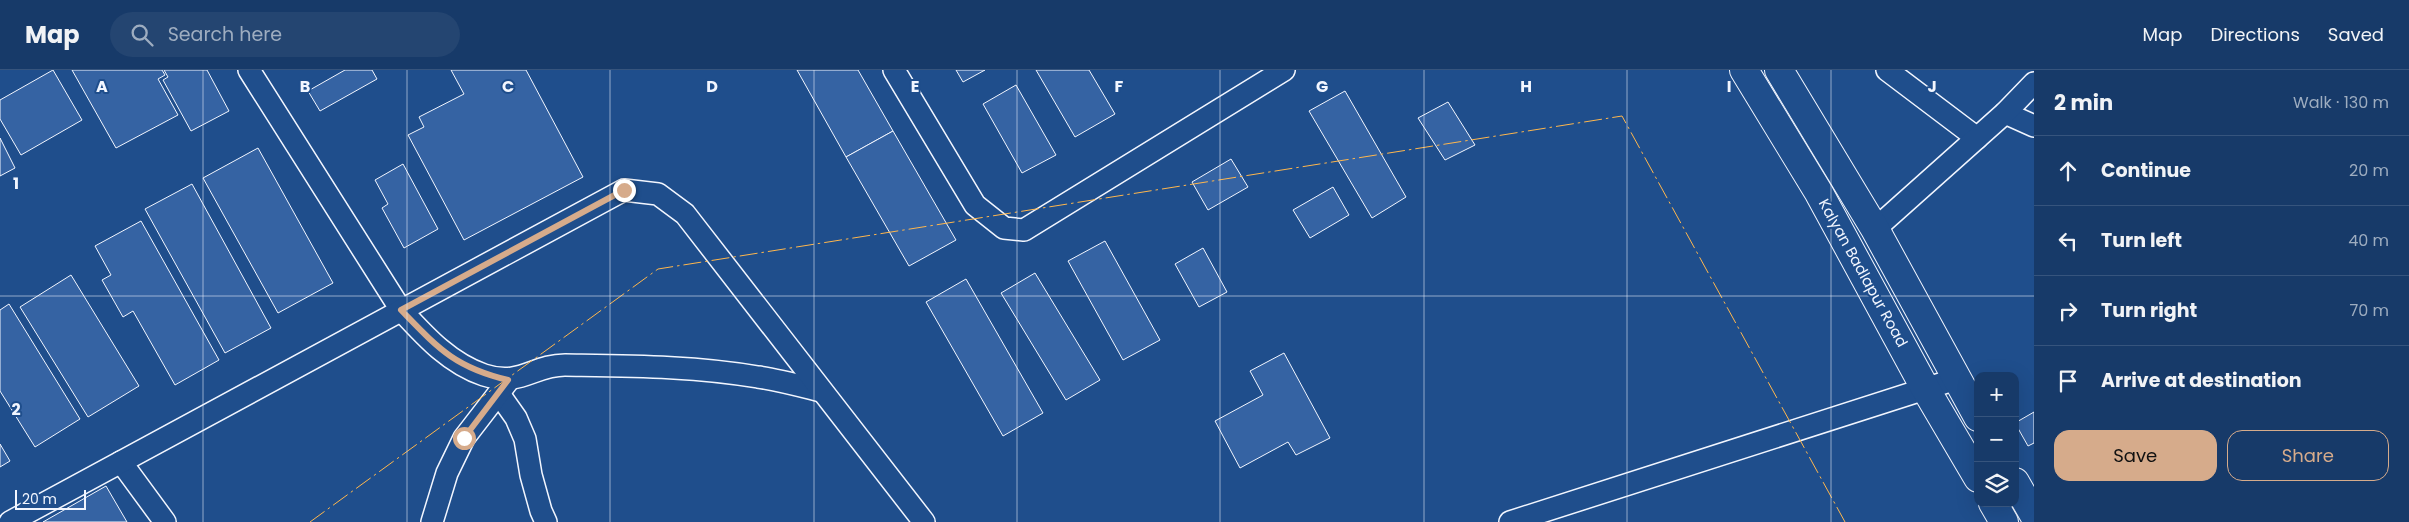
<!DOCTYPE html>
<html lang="en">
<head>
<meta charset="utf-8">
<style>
	:root { --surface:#173a69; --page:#244571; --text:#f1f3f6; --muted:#9eadc0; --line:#36547d; --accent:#d6ab8b }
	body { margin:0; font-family:Poppins,sans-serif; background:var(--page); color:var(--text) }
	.controls { position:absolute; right:15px; bottom:15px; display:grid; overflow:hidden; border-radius:10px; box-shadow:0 5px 20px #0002 }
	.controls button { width:45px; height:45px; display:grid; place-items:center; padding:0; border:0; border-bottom:1px solid var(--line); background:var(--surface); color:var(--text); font:25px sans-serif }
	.scale { position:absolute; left:15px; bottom:12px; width:71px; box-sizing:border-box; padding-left:5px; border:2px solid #f2f6ff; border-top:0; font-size:14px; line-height:18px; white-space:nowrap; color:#f2f6ff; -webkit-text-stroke:4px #1f4e8c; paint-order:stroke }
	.stop { position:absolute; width:15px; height:15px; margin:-11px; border:4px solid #d6ab8b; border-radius:50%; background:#fff }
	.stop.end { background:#d6ab8b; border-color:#fff; box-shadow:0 1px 5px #0008 }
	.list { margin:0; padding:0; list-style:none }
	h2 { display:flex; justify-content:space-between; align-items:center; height:65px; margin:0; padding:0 20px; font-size:21px }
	h2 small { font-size:16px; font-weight:400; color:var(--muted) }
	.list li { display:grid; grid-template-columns:32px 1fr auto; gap:15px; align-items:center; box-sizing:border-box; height:70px; padding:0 20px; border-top:1px solid var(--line) }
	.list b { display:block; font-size:19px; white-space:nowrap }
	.list em { font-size:16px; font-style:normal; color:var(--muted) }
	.actions { display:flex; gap:10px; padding:15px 20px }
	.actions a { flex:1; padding:11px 0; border:1px solid var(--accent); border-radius:15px; text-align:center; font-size:18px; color:var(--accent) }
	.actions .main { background:var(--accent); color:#111 }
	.icon { flex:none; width:28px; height:28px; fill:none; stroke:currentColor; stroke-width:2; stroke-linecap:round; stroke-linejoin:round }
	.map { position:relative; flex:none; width:2034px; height:452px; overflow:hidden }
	header { display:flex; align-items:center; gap:30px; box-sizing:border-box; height:70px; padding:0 25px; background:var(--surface); border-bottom:1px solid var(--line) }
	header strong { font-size:24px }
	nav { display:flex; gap:28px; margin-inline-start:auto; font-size:18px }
	.search { width:350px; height:45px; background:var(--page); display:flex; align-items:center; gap:12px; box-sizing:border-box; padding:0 18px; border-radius:28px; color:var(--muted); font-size:19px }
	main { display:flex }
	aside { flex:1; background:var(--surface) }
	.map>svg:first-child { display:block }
</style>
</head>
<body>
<header>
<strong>Map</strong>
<div class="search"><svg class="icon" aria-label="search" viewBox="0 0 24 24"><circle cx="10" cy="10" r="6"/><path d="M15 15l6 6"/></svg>Search here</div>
<nav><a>Map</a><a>Directions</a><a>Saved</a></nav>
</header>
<main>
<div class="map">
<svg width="2034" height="452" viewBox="0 0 2034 452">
	<rect width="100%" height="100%" fill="#1f4e8c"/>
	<g fill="#3563a3" stroke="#f2f6ff">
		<path d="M53,0L82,50L21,85L0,49V30Z"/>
		<path d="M72,0H162L165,5L158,9L178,45L116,78Z"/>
		<path d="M164,0H207L229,41L191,61L163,10L168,7Z"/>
		<path d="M345,0H372L377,9L320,41L308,21Z"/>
		<path d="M451,0H526L583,107L464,170L408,65L424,57L419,47L464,24Z"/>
		<path d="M797,0H858L893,61L846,87Z"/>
		<path d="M956,0H985L963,12Z"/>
		<path d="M1036,0H1089L1115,44L1075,67Z"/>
		<path d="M1016,15L1056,85L1022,103L983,34Z"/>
		<path d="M1345,21L1406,127L1372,148L1309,41Z"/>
		<path d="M1448,32L1475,75L1445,90L1418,48Z"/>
		<path d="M893,61L956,170L909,196L846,87Z"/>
		<path d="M0,68L15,98L0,106Z"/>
		<path d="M258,78L333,213L278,243L203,108Z"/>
		<path d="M1231,89L1248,117L1208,140L1192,112Z"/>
		<path d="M403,94L438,159L404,178L382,138L388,134L375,110Z"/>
		<path d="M192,114L271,258L225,283L145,139Z"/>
		<path d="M1333,117L1349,145L1310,168L1293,140Z"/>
		<path d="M141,151L219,290L175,315L133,241L123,247L102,210L111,205L95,176Z"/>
		<path d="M1105,171L1160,270L1123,290L1068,191Z"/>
		<path d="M1203,178L1227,222L1199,237L1175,194Z"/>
		<path d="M1035,203L1100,310L1066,330L1001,223Z"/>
		<path d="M71,205L139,316L88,347L20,237Z"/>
		<path d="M966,209L1043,343L1003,366L926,232Z"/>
		<path d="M9,234L80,349L35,377L0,321V240Z"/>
		<path d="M1284,283L1330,368L1296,385L1288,372L1240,398L1215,351L1263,325L1250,301Z"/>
		<path d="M2034,342V373L2028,376L2015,353Z"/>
		<path d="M0,374L10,391L0,397Z"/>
		<path d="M106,416L127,452H43Z"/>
	</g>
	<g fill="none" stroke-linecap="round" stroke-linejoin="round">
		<g stroke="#f2f6ff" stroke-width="24">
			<g id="street">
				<path d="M249,0L401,240C425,266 449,293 484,305C521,317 533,295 565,295C629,296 695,296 758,307C779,310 801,316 821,321"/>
				<path d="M894,0L975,135L1004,158L1024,160L1284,0"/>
				<path d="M1887,0L1977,68"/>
				<path d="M2005,43L2034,56"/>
				<path d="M1875,159L2005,43L2034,13"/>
				<path d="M499,324L516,348L525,369L531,405L541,441L546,452"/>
				<path d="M121,392L165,452"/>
				<path d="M10,452L624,120L658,124L685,144L924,452"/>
				<path d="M432,452L447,403L464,368L508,311"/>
				<path d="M1510,452L1956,309"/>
			</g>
		</g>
		<g stroke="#f2f6ff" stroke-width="30">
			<g id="primary">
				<path d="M1744,0L1819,123L1925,318L1978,408"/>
				<path d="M1779,0L1875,159L1978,347"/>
				<path d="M2015,412L2034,445"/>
				<path d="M1993,433L2004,452"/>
			</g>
		</g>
		<use href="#street" stroke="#1f4e8c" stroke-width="21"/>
		<use href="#primary" stroke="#1f4e8c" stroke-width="28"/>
		<path stroke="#ffb74d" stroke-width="1" stroke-dasharray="18 4 2.5 4" stroke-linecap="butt" d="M310,452L658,199L1622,46L1845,452"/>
	</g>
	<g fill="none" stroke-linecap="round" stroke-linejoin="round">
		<path stroke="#d6ab8b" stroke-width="6" d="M464,368L508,310C454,297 438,278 401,240L624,120"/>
	</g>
	<path fill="none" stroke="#f2f6ff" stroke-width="1" stroke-opacity="0.55" d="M203,0V452M407,0V452M610,0V452M814,0V452M1017,0V452M1220,0V452M1424,0V452M1627,0V452M1831,0V452M0,226H2034"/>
	<g text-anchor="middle" stroke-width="4" stroke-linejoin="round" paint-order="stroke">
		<g font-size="15" fill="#f2f6ff" stroke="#1f4e8c">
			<text transform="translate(1863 203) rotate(61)" y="5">Kalyan Badlapur Road</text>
		</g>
	</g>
	<g font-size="16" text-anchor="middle" font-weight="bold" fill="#f2f6ff" stroke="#1f4e8c" stroke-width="4" stroke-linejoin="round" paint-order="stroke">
		<text x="102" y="22">A</text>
		<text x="305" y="22">B</text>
		<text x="508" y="22">C</text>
		<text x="712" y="22">D</text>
		<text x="915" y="22">E</text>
		<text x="1119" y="22">F</text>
		<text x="1322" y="22">G</text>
		<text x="1526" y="22">H</text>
		<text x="1729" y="22">I</text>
		<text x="1932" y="22">J</text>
		<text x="16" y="119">1</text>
		<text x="16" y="345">2</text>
	</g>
</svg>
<div class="controls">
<button>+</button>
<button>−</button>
<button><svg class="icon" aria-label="layers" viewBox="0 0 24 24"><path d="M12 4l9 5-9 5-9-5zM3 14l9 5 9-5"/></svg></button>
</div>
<div class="scale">20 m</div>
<div class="stop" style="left:464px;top:368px"></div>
<div class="stop end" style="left:624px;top:120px"></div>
</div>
<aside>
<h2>2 min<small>Walk · 130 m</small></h2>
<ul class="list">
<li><svg class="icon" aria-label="ahead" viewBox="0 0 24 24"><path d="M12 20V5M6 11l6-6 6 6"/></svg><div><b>Continue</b></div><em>20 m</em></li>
<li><svg class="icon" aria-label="left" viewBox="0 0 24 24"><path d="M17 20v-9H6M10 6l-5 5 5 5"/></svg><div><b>Turn left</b></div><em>40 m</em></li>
<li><svg class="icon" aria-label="right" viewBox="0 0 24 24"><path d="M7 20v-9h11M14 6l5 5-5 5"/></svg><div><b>Turn right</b></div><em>70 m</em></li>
<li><svg class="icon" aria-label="arrive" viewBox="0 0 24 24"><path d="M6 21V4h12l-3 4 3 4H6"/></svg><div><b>Arrive at destination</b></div></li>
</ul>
<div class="actions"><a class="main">Save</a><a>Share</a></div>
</aside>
</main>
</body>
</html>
